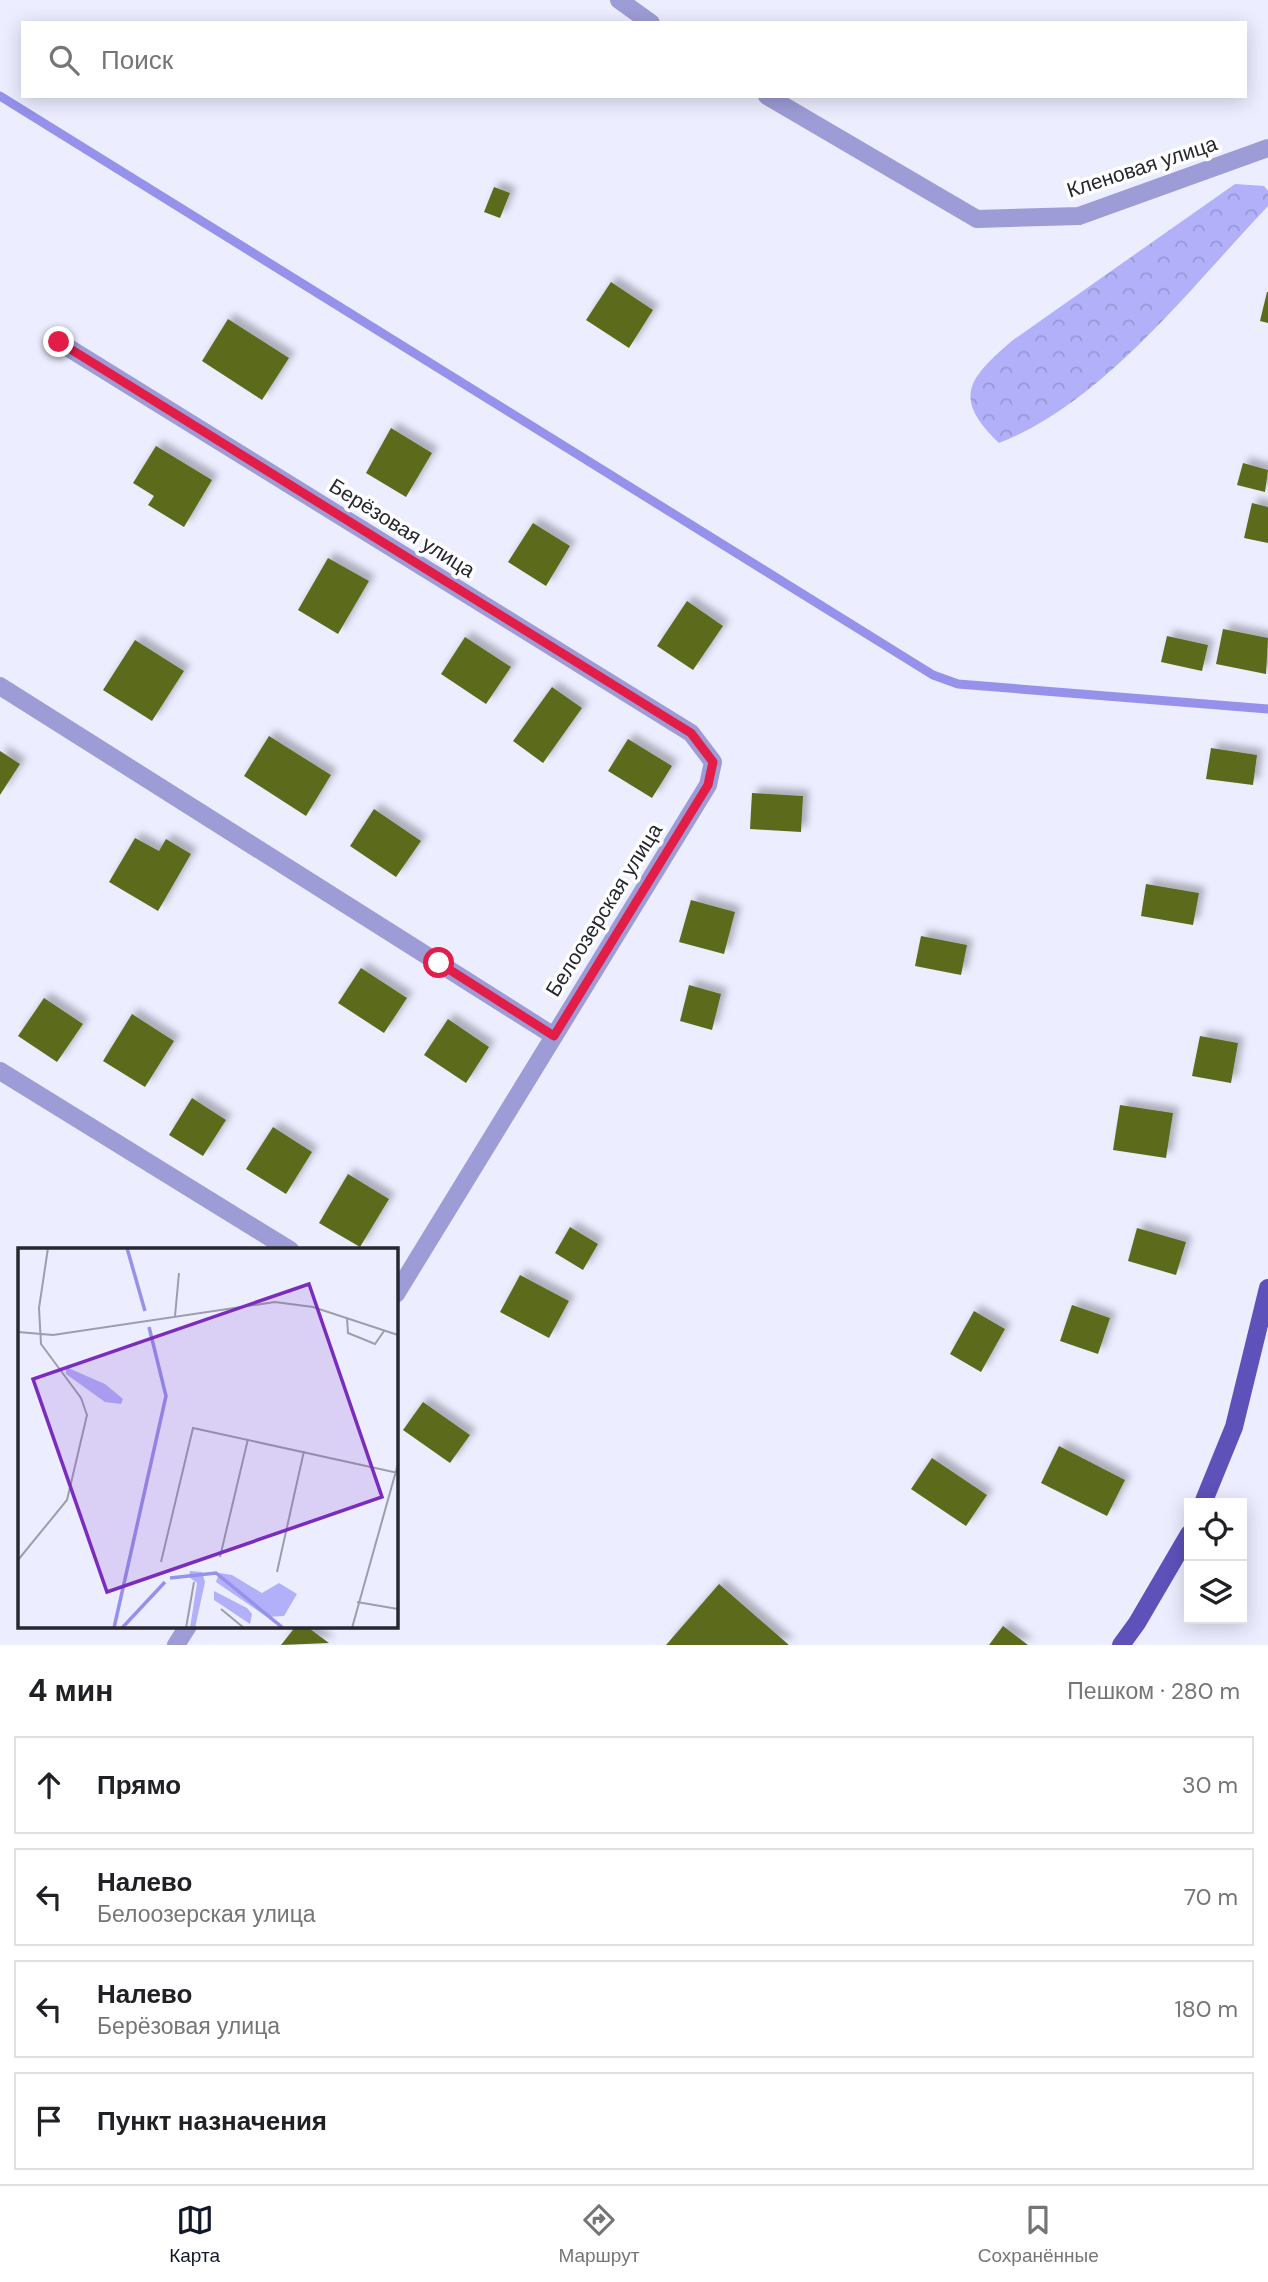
<!DOCTYPE html>
<html lang="ru">
<head>
<meta charset="utf-8">
<style>
	:root { --surface:#fff; --page:#f6f6f6; --text:#202124; --muted:#757577; --line:#e0e0e0; --accent:#111827 }
	body { margin:0; font-family:"DM Sans",sans-serif; background:var(--page); color:var(--text) }
	.controls { position:absolute; right:21px; bottom:21px; display:grid; overflow:hidden; border-radius:0px; box-shadow:0 4px 18px #0003 }
	.controls button { width:63px; height:63px; display:grid; place-items:center; padding:0; border:0; border-bottom:2px solid var(--line); background:var(--surface); color:var(--text); font:35px sans-serif }
	.stop { position:absolute; width:21px; height:21px; margin:-16px; border:5px solid #e11d48; border-radius:50%; background:#fff }
	.stop.end { background:#e11d48; border-color:#fff; box-shadow:0 2px 7px #0008 }
	.list { margin:0; padding:0; list-style:none }
	h2 { display:flex; justify-content:space-between; align-items:center; height:91px; margin:0; padding:0 28px; font-size:30px }
	h2 small { font-size:23px; font-weight:400; color:var(--muted) }
	.list li { display:grid; grid-template-columns:46px 1fr auto; gap:21px; align-items:center; box-sizing:border-box; height:98px; margin:0 14px 14px; padding:0 14px; border:2px solid var(--line); border-radius:0px }
	.list b { display:block; font-size:26px; white-space:nowrap }
	.list p { margin:0; font-size:23px; white-space:nowrap; color:var(--muted) }
	.list em { font-size:23px; font-style:normal; color:var(--muted) }
	.icon { flex:none; width:38px; height:38px; fill:none; stroke:currentColor; stroke-width:2; stroke-linecap:round; stroke-linejoin:round }
	.map { position:relative; flex:none; width:1268px; height:1645px; overflow:hidden }
	.search { position:absolute; background:var(--surface); box-shadow:0 4px 18px #0003; left:21px; right:21px; top:21px; height:77px; display:flex; align-items:center; gap:18px; box-sizing:border-box; padding:0 24px; border-radius:0px; color:var(--muted); font-size:26px }
	.sheet { height:539px; background:var(--surface) }
	nav { display:flex; justify-content:space-around; align-items:center; box-sizing:border-box; height:98px; border-top:2px solid var(--line); background:var(--surface); font-size:19px; color:var(--muted) }
	nav a { display:grid; justify-items:center; gap:4px }
	nav .on { color:var(--accent) }
	.map>svg:first-child { display:block }
</style>
</head>
<body>
<div class="map">
<svg width="1268" height="1645" viewBox="0 0 1268 1645">
	<defs>
		<pattern id="forest-crowns" width="20" height="18" patternUnits="userSpaceOnUse" patternTransform="scale(1.75)"><rect width="20" height="18" fill="#b2b0f9"/><path d="M2 6a3 3 0 1 1 6 0M12 15a3 3 0 1 1 6 0" fill="none" stroke="#9997d6"/></pattern>
		<filter id="shadow"><feDropShadow dx="6" dy="-6" stdDeviation="3.5" flood-color="#0004"/></filter>
	</defs>
	<rect width="100%" height="100%" fill="#ecedff"/>
	<path fill="url(#forest-crowns)" d="M1235,184L1264,186L1268,191V206C1192,286 1103,403 999,443C951,397 969,378 1013,340Z"/>
	<g fill="none" stroke-linecap="round" stroke-linejoin="round">
		<path stroke="#9691ea" stroke-width="9" d="M0,96L933,675L958,684L1268,709"/>
	</g>
	<g fill="#5c6b1d" filter="url(#shadow)">
		<path d="M494,187L510,193L500,218L484,212Z"/>
		<path d="M611,282L653,310L629,348L586,320Z"/>
		<path d="M1267,292H1268V323L1260,321Z"/>
		<path d="M228,319L289,358L262,400L202,361Z"/>
		<path d="M391,428L432,453L406,497L366,473Z"/>
		<path d="M156,446L212,480L184,527L148,505L154,496L133,483Z"/>
		<path d="M1243,463L1268,470L1265,492L1237,485Z"/>
		<path d="M1252,503L1268,507V543L1244,538Z"/>
		<path d="M533,523L570,546L546,586L508,562Z"/>
		<path d="M328,558L369,581L338,634L298,610Z"/>
		<path d="M687,601L723,626L693,670L657,646Z"/>
		<path d="M1223,629L1268,638L1266,674L1216,664Z"/>
		<path d="M1167,636L1208,645L1202,671L1161,662Z"/>
		<path d="M465,637L511,667L486,704L441,674Z"/>
		<path d="M135,640L184,671L152,721L103,690Z"/>
		<path d="M552,687L582,708L543,763L513,741Z"/>
		<path d="M269,736L331,775L306,816L244,776Z"/>
		<path d="M628,739L672,766L652,798L608,771Z"/>
		<path d="M1211,748L1257,755L1253,785L1206,779Z"/>
		<path d="M0,751L20,764L0,795Z"/>
		<path d="M752,793L803,796L801,832L750,829Z"/>
		<path d="M374,809L421,841L396,877L350,846Z"/>
		<path d="M135,838L159,851L166,839L191,854L158,911L109,882Z"/>
		<path d="M1146,884L1199,893L1193,925L1141,916Z"/>
		<path d="M691,900L735,912L724,954L679,942Z"/>
		<path d="M921,936L967,945L961,975L915,966Z"/>
		<path d="M361,968L407,998L384,1033L338,1003Z"/>
		<path d="M689,985L721,994L712,1030L680,1021Z"/>
		<path d="M44,998L83,1024L57,1062L18,1036Z"/>
		<path d="M132,1014L174,1041L145,1087L103,1061Z"/>
		<path d="M448,1019L489,1047L466,1083L424,1055Z"/>
		<path d="M1200,1036L1238,1043L1231,1083L1192,1076Z"/>
		<path d="M192,1098L226,1120L203,1156L169,1135Z"/>
		<path d="M1120,1105L1173,1113L1166,1158L1113,1150Z"/>
		<path d="M273,1127L312,1152L286,1194L246,1169Z"/>
		<path d="M348,1174L389,1199L360,1247L319,1223Z"/>
		<path d="M570,1227L598,1244L583,1270L555,1253Z"/>
		<path d="M1137,1228L1186,1242L1176,1275L1128,1261Z"/>
		<path d="M520,1275L569,1301L549,1338L500,1312Z"/>
		<path d="M1072,1305L1110,1318L1098,1354L1060,1341Z"/>
		<path d="M974,1311L1005,1329L981,1372L950,1354Z"/>
		<path d="M423,1402L470,1435L450,1463L403,1430Z"/>
		<path d="M1059,1446L1125,1480L1107,1516L1041,1483Z"/>
		<path d="M932,1458L987,1495L966,1526L911,1489Z"/>
		<path d="M719,1584L789,1645H666Z"/>
		<path d="M296,1626H306L329,1643L281,1645Z"/>
		<path d="M1003,1626L1028,1645H989Z"/>
	</g>
	<g fill="none" stroke-linecap="round" stroke-linejoin="round">
		<g stroke="#9d9cd6" stroke-width="18">
			<path d="M619,0L651,23"/>
			<path d="M767,96L977,219L1079,216L1268,148"/>
			<path d="M59,342L691,733L713,762L708,785L396,1294"/>
			<path d="M0,686L554,1036"/>
			<path d="M0,1071L290,1250"/>
			<path d="M176,1645L188,1626"/>
		</g>
		<g stroke="#5e51ba" stroke-width="18">
			<path d="M1203,1503L1234,1427L1268,1288"/>
			<path d="M1121,1645L1137,1623L1189,1534"/>
		</g>
	</g>
	<g fill="none" stroke-linecap="round" stroke-linejoin="round">
		<path stroke="#e11d48" stroke-width="9" d="M59,342L691,733L713,762L708,785L554,1036L439,963"/>
	</g>
	<g text-anchor="middle" stroke-width="7" stroke-linejoin="round" paint-order="stroke">
		<g font-size="21" fill="#272730" stroke="#fff">
			<text transform="translate(1142 167) rotate(-18)" y="7">Кленовая улица</text>
			<text transform="translate(402 528) rotate(32)" y="7">Берёзовая улица</text>
			<text transform="translate(604 910) rotate(-58)" y="7">Белоозерская улица</text>
		</g>
	</g>
	<g transform="translate(18 1248)">
		<rect width="380" height="380" fill="#ecedff"/>
		<path d="M48,119L87,136L105,151L103,156L87,154L48,126ZM172,323L184,324L187,334L177,380H172L179,335L171,329ZM201,325L214,327L244,345L261,335L279,346L266,368L249,369L198,334ZM196,343L229,360L234,366L232,376L196,352Z" fill="#b2b0f9"/>
		<path fill="none" stroke="#9691ea" stroke-width="3.5" d="M109,0L127,63M152,330L198,325L265,380M96,380L148,148L131,79M104,380L147,334"/>
		<path fill="none" stroke="#9d9eac" stroke-width="2" d="M157,68L161,25M329,70L330,85L357,96L366,83M0,84L35,87L257,54L295,59L380,87M202,309L230,191M0,312L49,252L69,167L63,150L23,96L21,60L30,0M143,314L175,180L380,225M259,324L286,203M339,354L380,361M203,361L226,380M168,380L176,334M334,380L380,216"/>
		<path fill="#7b2cbf" fill-opacity="0.15" stroke="#7b2cbf" stroke-width="3.5" d="M291,36L364,249L89,344L15,131Z"/>
		<rect width="380" height="380" fill="none" stroke="#272730" stroke-width="3.5"/>
	</g>
</svg>
<div class="controls">
<button><svg class="icon" aria-label="locate" viewBox="0 0 24 24"><circle cx="12" cy="12" r="6"/><path d="M12 2v4M12 18v4M2 12h4M18 12h4"/></svg></button>
<button><svg class="icon" aria-label="layers" viewBox="0 0 24 24"><path d="M12 4l9 5-9 5-9-5zM3 14l9 5 9-5"/></svg></button>
</div>
<div class="stop" style="left:439px;top:963px"></div>
<div class="stop end" style="left:59px;top:342px"></div>
<div class="search"><svg class="icon" aria-label="search" viewBox="0 0 24 24"><circle cx="10" cy="10" r="6"/><path d="M15 15l6 6"/></svg>Поиск</div>
</div>
<section class="sheet">
<h2>4 мин<small>Пешком · 280 m</small></h2>
<ul class="list">
<li><svg class="icon" aria-label="ahead" viewBox="0 0 24 24"><path d="M12 20V5M6 11l6-6 6 6"/></svg><div><b>Прямо</b></div><em>30 m</em></li>
<li><svg class="icon" aria-label="left" viewBox="0 0 24 24"><path d="M17 20v-9H6M10 6l-5 5 5 5"/></svg><div><b>Налево</b><p>Белоозерская улица</p></div><em>70 m</em></li>
<li><svg class="icon" aria-label="left" viewBox="0 0 24 24"><path d="M17 20v-9H6M10 6l-5 5 5 5"/></svg><div><b>Налево</b><p>Берёзовая улица</p></div><em>180 m</em></li>
<li><svg class="icon" aria-label="arrive" viewBox="0 0 24 24"><path d="M6 21V4h12l-3 4 3 4H6"/></svg><div><b>Пункт назначения</b></div></li>
</ul>
</section>
<nav>
<a class="on"><svg class="icon" aria-label="map" viewBox="0 0 24 24"><path d="M3 6l6-2 6 2 6-2v14l-6 2-6-2-6 2zM9 4v14M15 6v14"/></svg>Карта</a>
<a><svg class="icon" aria-label="directions" viewBox="0 0 24 24"><path d="M12 3l9 9-9 9-9-9zM9 14v-3h6M13 9l2 2-2 2"/></svg>Маршрут</a>
<a><svg class="icon" aria-label="saved" viewBox="0 0 24 24"><path d="M7 4h10v16l-5-4-5 4z"/></svg>Сохранённые</a>
</nav>
</body>
</html>
